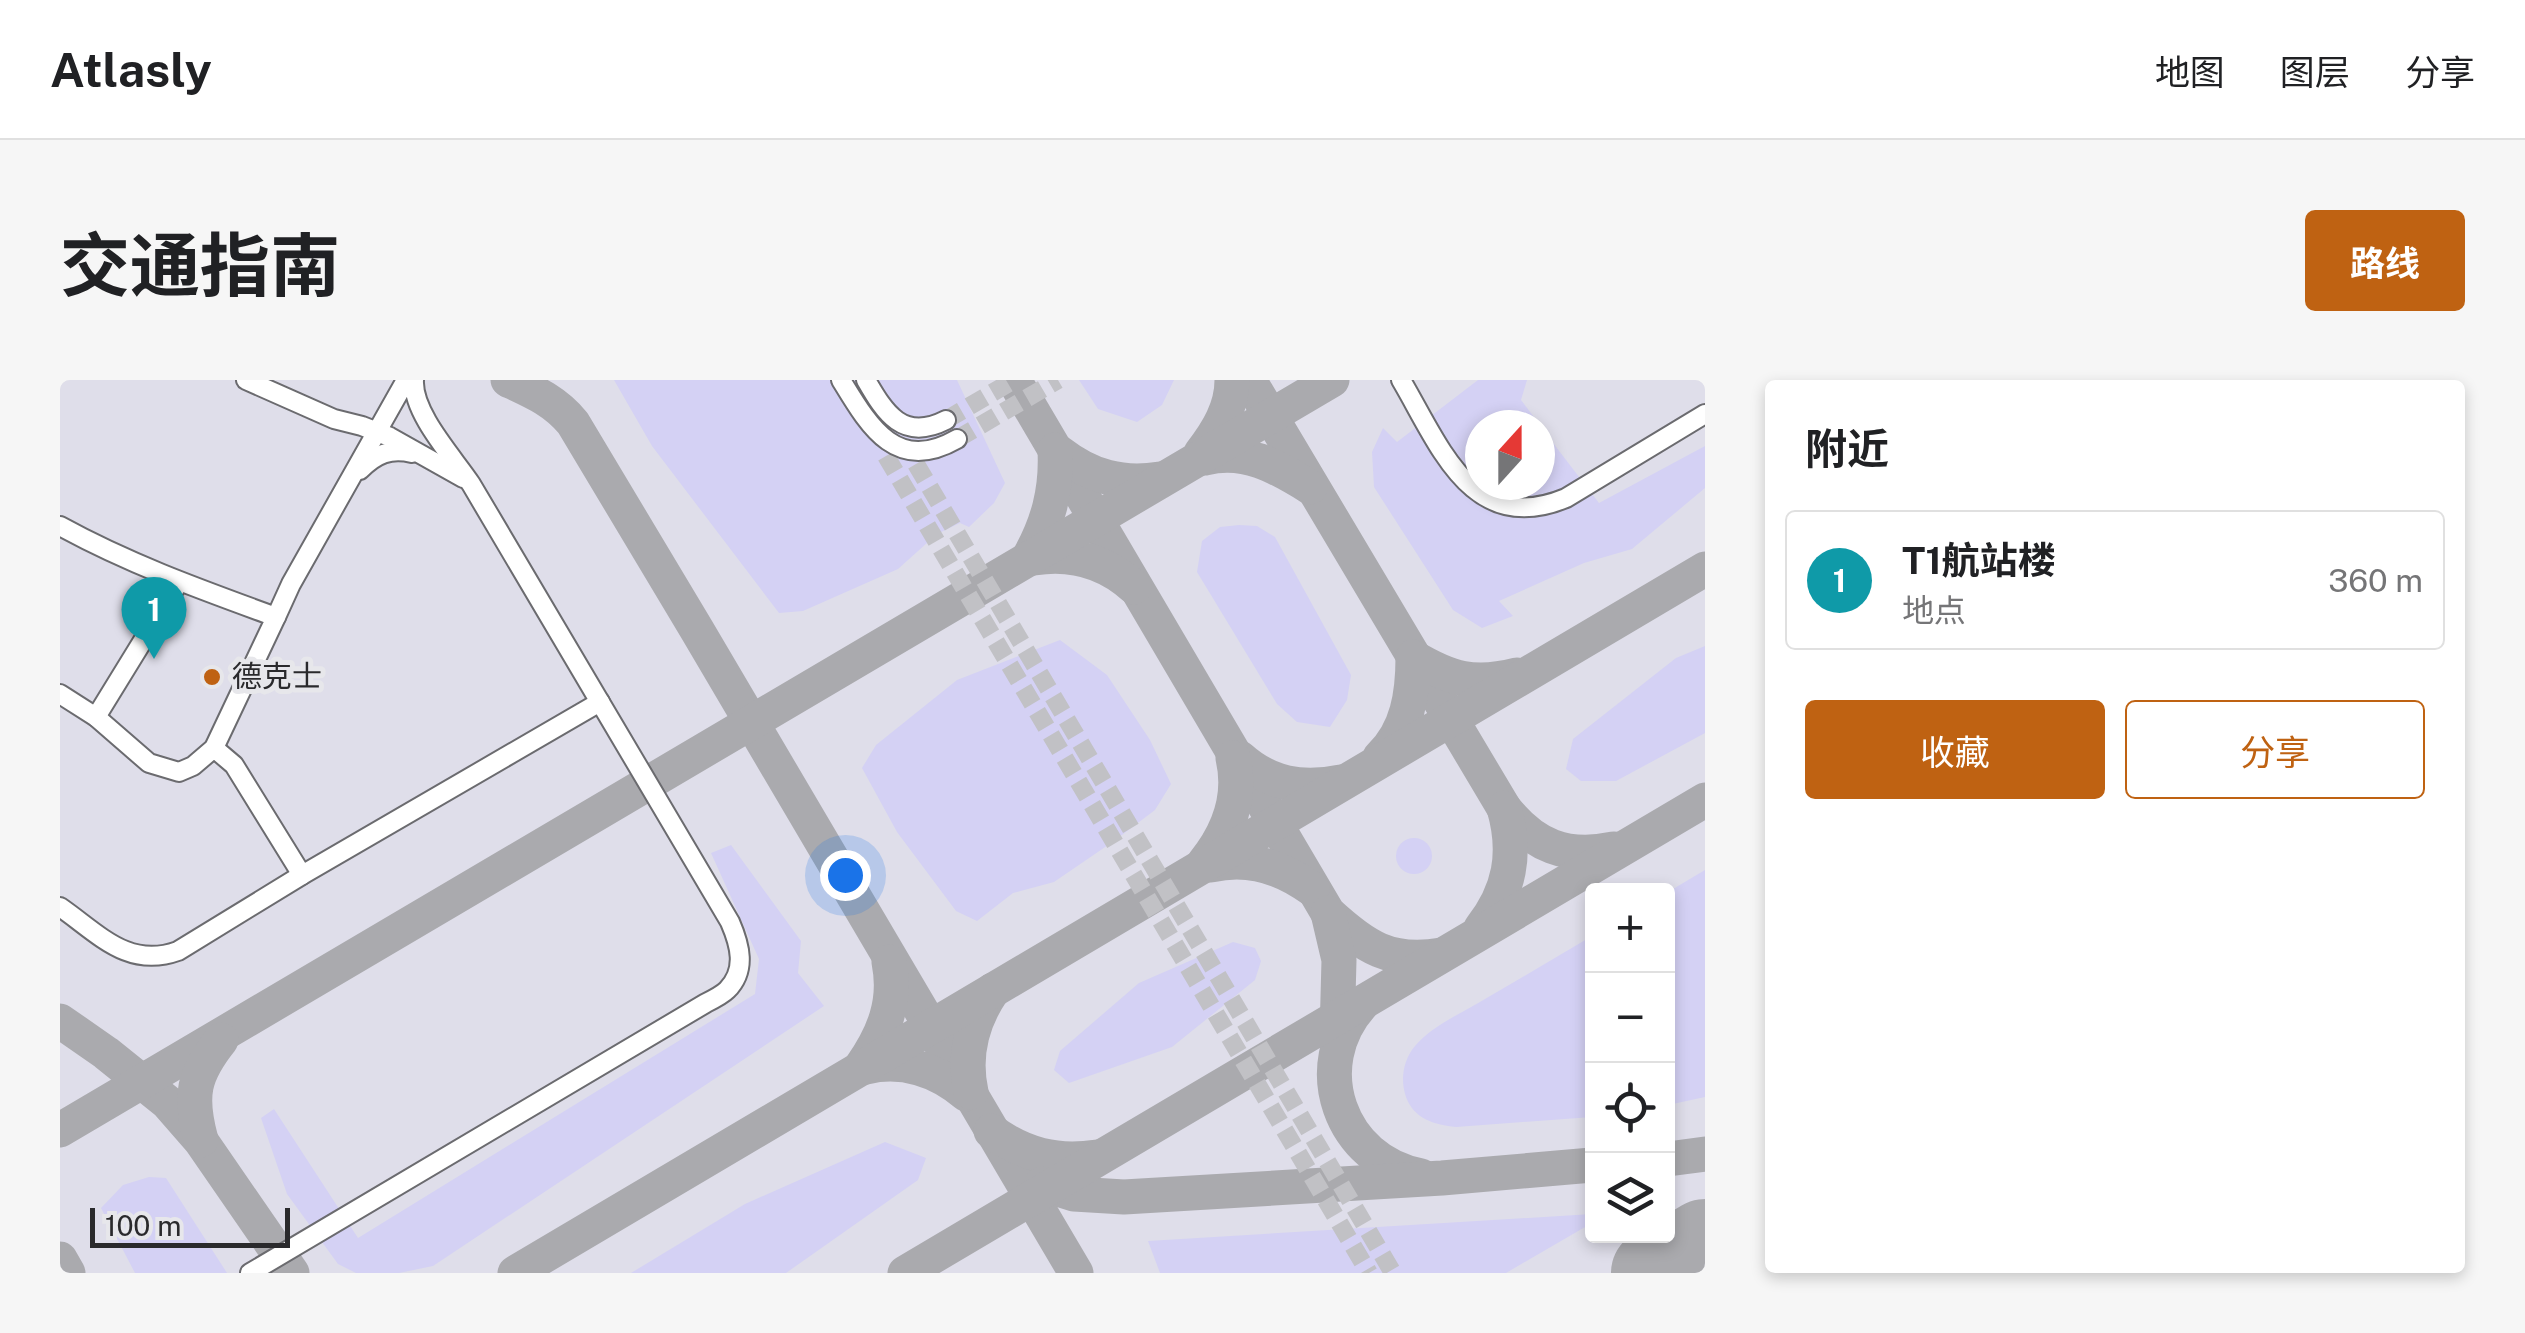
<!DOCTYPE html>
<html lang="zh">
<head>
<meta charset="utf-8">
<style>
	:root { --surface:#fff; --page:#f6f6f6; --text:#202124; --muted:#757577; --line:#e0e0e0; --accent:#bf6212 }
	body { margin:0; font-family:"Public Sans","Noto Sans SC",sans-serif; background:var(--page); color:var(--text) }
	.controls { position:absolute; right:30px; bottom:30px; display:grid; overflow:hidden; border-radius:10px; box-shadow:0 5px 15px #0003 }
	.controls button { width:90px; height:90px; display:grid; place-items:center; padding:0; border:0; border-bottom:2px solid var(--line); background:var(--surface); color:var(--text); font:50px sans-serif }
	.compass { position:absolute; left:1405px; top:30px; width:90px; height:90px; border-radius:50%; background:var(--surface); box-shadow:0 5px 15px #0003; rotate:21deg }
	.scale { position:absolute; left:30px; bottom:25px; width:200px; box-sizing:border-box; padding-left:10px; border:5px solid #2a2a2c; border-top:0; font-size:28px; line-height:35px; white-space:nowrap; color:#2a2a2c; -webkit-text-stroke:8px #e7e7eb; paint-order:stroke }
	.you { position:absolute; left:785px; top:495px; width:35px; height:35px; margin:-25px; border:8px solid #fff; border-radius:50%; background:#1a73e8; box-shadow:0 0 0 15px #1a73e833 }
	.badge { display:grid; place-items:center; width:65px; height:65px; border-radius:50%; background:var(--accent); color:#fff; font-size:32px; font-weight:700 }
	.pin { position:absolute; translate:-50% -82px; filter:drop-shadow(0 2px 5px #0008) }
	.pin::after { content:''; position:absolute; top:52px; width:35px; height:30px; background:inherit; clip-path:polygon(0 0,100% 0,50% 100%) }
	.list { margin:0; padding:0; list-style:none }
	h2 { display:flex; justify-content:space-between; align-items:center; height:130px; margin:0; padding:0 40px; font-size:42px }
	h2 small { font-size:32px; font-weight:400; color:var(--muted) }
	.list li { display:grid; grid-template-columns:65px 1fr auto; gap:30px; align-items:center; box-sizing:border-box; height:140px; margin:0 20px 20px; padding:0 20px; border:2px solid var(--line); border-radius:10px }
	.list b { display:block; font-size:38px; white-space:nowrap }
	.list p { margin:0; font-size:32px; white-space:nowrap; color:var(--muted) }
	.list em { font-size:32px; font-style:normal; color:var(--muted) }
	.actions { display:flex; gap:20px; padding:30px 40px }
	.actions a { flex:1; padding:22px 0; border:2px solid var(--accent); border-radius:10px; text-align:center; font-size:35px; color:var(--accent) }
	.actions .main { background:var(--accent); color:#fff }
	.icon { flex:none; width:55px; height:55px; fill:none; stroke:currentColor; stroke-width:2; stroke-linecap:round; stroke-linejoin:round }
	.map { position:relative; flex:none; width:1645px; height:893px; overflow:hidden; border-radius:10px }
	header { display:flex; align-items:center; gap:60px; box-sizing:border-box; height:140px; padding:0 50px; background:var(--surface); border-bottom:2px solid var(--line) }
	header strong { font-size:48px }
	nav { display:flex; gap:55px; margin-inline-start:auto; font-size:35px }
	.intro { display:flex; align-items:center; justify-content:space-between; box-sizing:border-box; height:240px; padding:0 60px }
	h1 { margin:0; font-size:70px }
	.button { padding:25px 45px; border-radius:10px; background:var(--accent); color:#fff; font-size:35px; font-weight:700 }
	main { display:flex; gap:60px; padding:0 60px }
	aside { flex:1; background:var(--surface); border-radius:10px; box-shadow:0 5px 15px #0003 }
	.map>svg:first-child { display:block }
</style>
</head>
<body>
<header>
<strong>Atlasly</strong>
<nav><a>地图</a><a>图层</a><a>分享</a></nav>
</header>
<div class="intro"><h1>交通指南</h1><a class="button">路线</a></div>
<main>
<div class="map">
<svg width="1645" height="893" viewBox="0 0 1645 893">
	<rect width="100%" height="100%" fill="#e7e7eb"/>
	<path fill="#dfdeea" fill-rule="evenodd" d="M0,0H1645V893H0ZM1420,45H1480V105H1420ZM1532,511H1608V856H1532Z"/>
	<g fill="#d4d1f4">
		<path d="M554,0H897L945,103L934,123L909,147L900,143L877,154L838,189L743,231L719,233L592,66Z"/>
		<path d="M1019,0H1114L1102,25L1077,42L1038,29Z"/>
		<path d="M1418,0H1467L1461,20L1480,45H1420V105H1480V46L1539,123L1645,66V108L1572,169L1524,183L1439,221L1453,236L1422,248L1393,230L1314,107L1312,72L1323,48L1337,62Z"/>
		<path d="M1179,145L1197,146L1215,157L1291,295L1287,320L1270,347L1237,342L1217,324L1137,192L1142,161L1160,147Z"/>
		<path d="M1000,260L1047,295L1090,360L1111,404L1095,430L1054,461L994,502L953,513L917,541L896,531L837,452L802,388L816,365L897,300Z"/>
		<path d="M1645,266V353L1556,401H1521L1506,389L1513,359L1616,278Z"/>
		<circle cx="1354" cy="476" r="18"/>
		<path d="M671,465L741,561L738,593L764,626L373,886L339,893H296L278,884L227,814L201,738L214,729L298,858L695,614L699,579L651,473Z"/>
		<path d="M1645,490V717L1608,725V512Z"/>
		<path d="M1532,556V737L1396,747C1375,745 1354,739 1346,717C1340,700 1343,680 1355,666C1373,645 1402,633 1425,619C1461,598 1497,577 1532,556Z"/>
		<path d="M1173,562L1195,568L1201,581L1195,600L1112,667L1009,703L994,690L1000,671L1079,603Z"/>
		<path d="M825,762L866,778L858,800L726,893H571L685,824Z"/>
		<path d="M89,797L106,798L167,893H75L41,828L63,805Z"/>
		<path d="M1532,834V843L1446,893H1100L1088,861Z"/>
	</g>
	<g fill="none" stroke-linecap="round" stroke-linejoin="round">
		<g stroke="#aaaaae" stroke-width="35">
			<path d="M448,0C474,12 495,21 513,43L637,250L1016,893"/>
			<path d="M954,0L1268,533C1305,567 1330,584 1382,575"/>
			<path d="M1189,0L1444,428C1474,466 1506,479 1554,469"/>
			<path d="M1000,73C1031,97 1062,105 1100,99"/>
			<path d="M1141,73C1158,51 1172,28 1172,0"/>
			<path d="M1145,78C1185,68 1216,86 1250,107"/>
			<path d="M974,178C1012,172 1045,181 1074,207"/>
			<path d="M968,179C988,144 997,111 995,70"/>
			<path d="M1320,377C1348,351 1353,313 1353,277C1390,299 1414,306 1457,295"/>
			<path d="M1180,378C1209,404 1242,410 1280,402"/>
			<path d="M1144,483C1169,452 1182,417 1173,378"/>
			<path d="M1151,485C1189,476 1222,487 1252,509"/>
			<path d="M1268,533L1279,580L1277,655"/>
			<path d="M1421,548C1450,511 1457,473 1444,428"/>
			<path d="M1302,624C1246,686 1280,781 1361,796"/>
			<path d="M0,641L46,673L107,722L141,761L232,893"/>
			<path d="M801,687C824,654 837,622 829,582"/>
			<path d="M806,687C842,678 878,690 906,714"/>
			<path d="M911,712C903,675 911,642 933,610"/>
			<path d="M0,750L1272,0"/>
			<path d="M931,751C964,775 996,783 1037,777"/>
			<path d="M141,760C129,716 133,695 161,660"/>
			<path d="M1608,779L1645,774"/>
			<path d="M982,804L1014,814L1064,817L1382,798L1532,785"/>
			<path d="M0,879L8,893"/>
			<path d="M455,893L1645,189"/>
			<path d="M845,893L1645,420"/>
		</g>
		<path stroke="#aaaaae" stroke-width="90" d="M1596,893L1645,864"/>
		<g stroke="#c1c1c5" stroke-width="18" stroke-dasharray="18 9" stroke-linecap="butt">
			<path d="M886,40L954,0"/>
			<path d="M897,59L998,0"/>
			<path d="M826,76L1309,893"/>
			<path d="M856,84L1333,893"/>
		</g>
		<g stroke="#6b6b6f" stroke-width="22">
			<g id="minor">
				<path d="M186,0L274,39L302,46L330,57L403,98"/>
				<path d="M781,0C809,46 836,94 897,59"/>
				<path d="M806,0C825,33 843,62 886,40"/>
				<path d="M1341,0C1380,66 1412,157 1506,118L1645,34"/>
				<path d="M300,90C316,74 330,68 352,73"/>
				<path d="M0,146C69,184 142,210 216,237L154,368L133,386L119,392L89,383L36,337L0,314"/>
				<path d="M216,237L231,204L346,0"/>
				<path d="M36,337L119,202"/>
				<path d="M154,368L174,385L242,495"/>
				<path d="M0,527C39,554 68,589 118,571L242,495L540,322"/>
				<path d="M190,893L646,623C652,620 662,615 667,610C687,590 680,565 670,542L411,104C393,77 352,33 354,0"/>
			</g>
		</g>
		<use href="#minor" stroke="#fff" stroke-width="18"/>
	</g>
	<circle fill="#bf6212" stroke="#e7e7eb" stroke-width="4" cx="152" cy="297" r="10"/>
	<g text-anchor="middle" stroke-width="10" stroke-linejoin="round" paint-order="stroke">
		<g font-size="30" fill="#2a2a2c" stroke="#e7e7eb" text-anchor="start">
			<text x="172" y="307">德克士</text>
		</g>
	</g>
</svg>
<div class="controls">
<button>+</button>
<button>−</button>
<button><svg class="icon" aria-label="locate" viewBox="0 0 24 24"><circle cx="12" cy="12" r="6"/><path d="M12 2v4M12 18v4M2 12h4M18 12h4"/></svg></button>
<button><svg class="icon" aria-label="layers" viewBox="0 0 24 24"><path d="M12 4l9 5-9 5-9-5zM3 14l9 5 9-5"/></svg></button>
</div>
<svg class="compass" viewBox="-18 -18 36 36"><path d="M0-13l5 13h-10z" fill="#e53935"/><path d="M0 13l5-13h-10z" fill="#757577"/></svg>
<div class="scale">100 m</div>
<div class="you"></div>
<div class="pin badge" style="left:94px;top:279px;background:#0f9aa8">1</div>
</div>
<aside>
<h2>附近<small></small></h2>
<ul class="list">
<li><span class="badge" style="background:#0f9aa8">1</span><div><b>T1航站楼</b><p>地点</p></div><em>360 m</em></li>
</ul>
<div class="actions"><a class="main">收藏</a><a>分享</a></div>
</aside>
</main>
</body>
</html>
